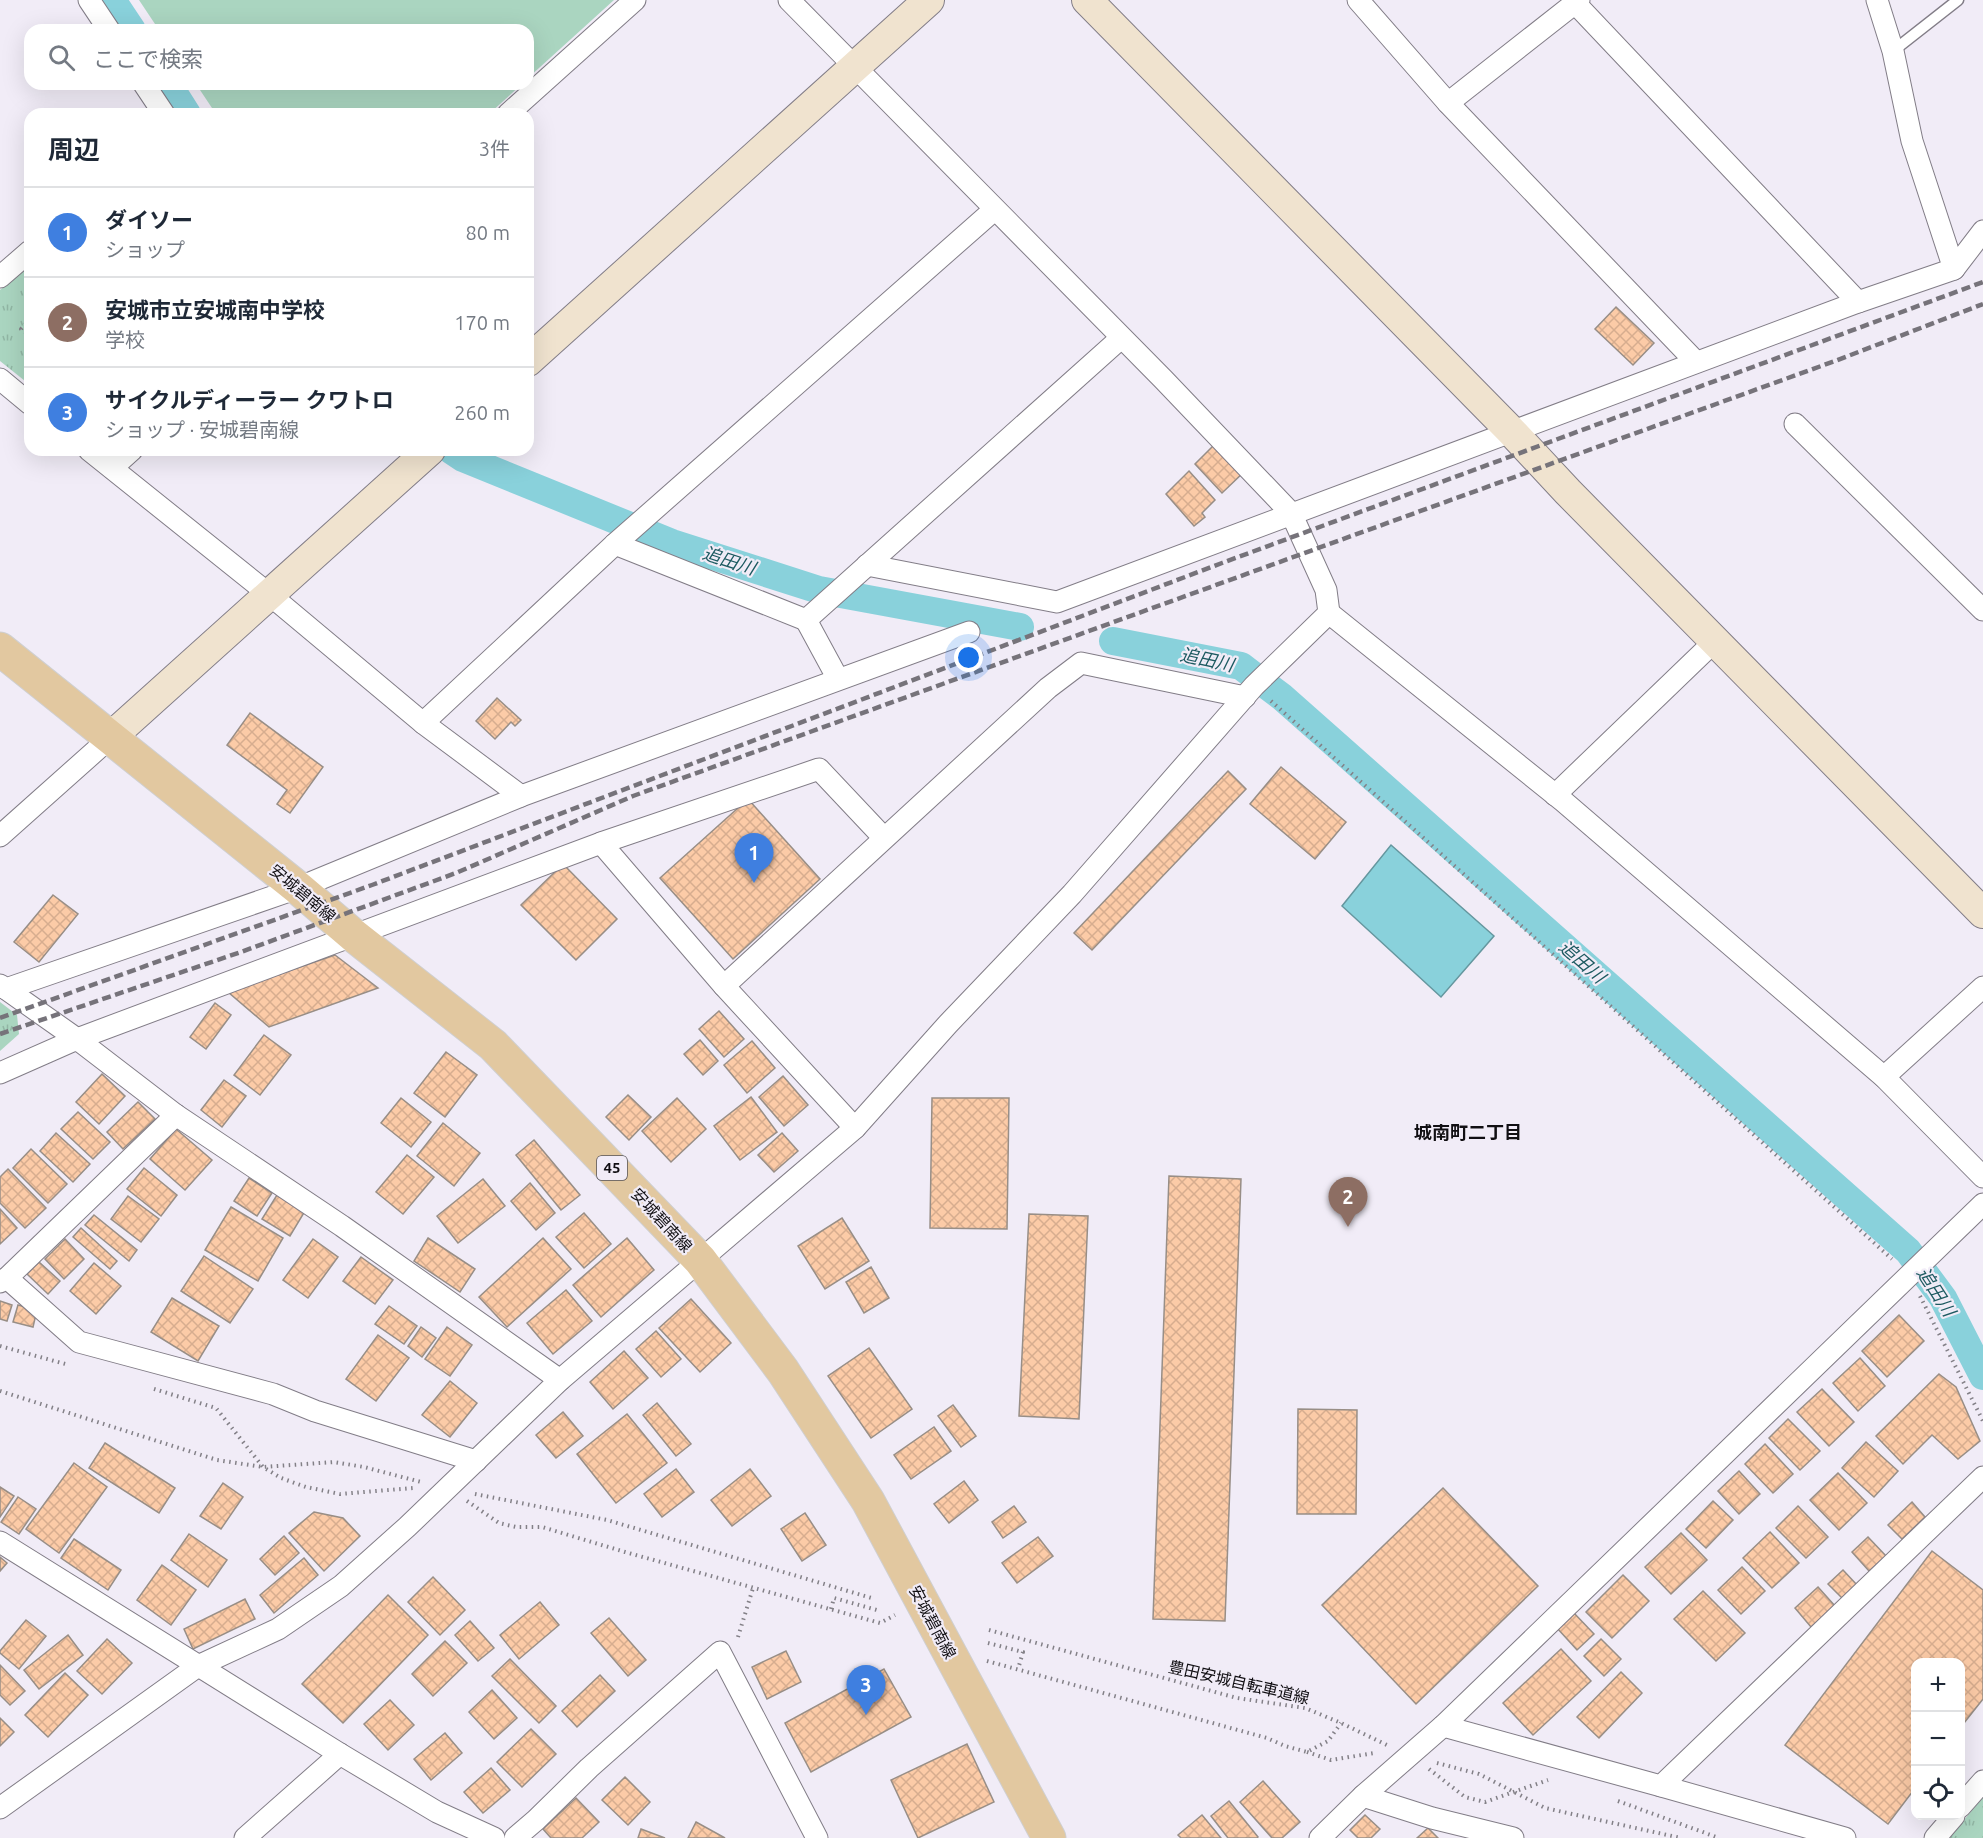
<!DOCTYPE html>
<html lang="ja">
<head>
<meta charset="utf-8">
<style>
	:root { --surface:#fff; --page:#f6f6f7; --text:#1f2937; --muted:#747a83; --line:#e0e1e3; --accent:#4c6de1 }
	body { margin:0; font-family:Ubuntu,"Noto Sans JP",sans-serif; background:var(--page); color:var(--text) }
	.controls { position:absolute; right:18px; bottom:18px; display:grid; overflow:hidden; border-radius:12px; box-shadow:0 6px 24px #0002 }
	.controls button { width:54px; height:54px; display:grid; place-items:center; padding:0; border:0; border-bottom:2px solid var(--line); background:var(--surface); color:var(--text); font:30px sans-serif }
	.you { position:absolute; left:969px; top:658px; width:21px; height:21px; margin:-15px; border:4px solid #fff; border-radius:50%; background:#1a73e8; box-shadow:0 0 0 9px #1a73e833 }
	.badge { display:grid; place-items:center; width:39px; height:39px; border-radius:50%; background:var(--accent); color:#fff; font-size:20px; font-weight:700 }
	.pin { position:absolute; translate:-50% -50px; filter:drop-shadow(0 2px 3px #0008) }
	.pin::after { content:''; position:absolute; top:32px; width:21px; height:18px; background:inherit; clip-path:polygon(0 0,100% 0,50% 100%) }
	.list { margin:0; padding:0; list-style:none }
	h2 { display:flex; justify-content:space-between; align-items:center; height:78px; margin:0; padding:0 24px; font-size:26px }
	h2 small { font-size:20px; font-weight:400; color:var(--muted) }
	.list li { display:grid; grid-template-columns:39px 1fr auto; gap:18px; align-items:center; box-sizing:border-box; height:90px; padding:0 24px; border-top:2px solid var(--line) }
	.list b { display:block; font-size:22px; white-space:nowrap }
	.list p { margin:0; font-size:20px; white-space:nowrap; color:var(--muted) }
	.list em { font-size:20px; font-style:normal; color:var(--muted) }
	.icon { flex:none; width:33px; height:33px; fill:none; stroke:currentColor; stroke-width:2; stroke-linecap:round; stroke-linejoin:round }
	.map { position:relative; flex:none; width:1983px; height:1838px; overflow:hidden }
	.search { position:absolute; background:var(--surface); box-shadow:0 6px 24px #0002; left:24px; top:24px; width:510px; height:66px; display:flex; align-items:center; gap:15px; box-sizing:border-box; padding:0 21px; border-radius:18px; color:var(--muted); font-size:22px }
	.panel { position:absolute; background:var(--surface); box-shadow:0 6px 24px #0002; left:24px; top:108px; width:510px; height:348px; border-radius:18px }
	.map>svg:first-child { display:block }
</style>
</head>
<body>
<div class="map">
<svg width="1983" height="1838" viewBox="0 0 1983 1838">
	<defs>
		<pattern id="grass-tufts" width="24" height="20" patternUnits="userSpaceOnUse" patternTransform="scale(1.5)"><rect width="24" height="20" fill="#aad5c0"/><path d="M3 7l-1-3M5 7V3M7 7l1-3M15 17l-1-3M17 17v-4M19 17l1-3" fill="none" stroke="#91b6a4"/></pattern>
		<pattern id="building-cross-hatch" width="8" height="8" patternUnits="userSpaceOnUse" patternTransform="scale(1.5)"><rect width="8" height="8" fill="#fccba7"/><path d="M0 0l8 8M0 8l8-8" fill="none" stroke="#d7ad8f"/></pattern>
	</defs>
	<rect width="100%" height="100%" fill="#f1ecf7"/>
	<g fill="url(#grass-tufts)">
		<path d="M30,263V385L0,361V290Z"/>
		<path d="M0,1002L17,1015L19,1034L0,1051Z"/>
		<path d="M1983,1797V1838H1949Z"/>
	</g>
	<g fill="#aad5c0">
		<path d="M139,0H614L528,78V30H159Z"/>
		<path d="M196,84H522L489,114H216Z"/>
	</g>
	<path fill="#89d1db" stroke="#65979f" stroke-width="1.5" d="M1391,845L1494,936L1441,997L1342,906Z"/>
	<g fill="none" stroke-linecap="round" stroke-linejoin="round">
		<g stroke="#89d1db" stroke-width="28">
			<path d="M112,0L132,30"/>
			<path d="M168,84L187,114"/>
			<path d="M451,450L463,458L672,543L819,590L1020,627"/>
			<path d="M1113,641L1241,666L1282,697L1908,1251L1943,1298L1983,1376"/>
		</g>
	</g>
	<g fill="url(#building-cross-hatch)" stroke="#988e86" stroke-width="1.5">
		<path d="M1616,307L1654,343L1633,365L1595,329Z"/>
		<path d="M1217,442L1245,471L1222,493L1195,464Z"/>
		<path d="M1189,471L1215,500L1202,513L1205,517L1194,526L1166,494Z"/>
		<path d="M497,698L521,720L515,726L511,722L495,739L476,721Z"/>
		<path d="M250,713L323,767L290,813L277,804L287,790L227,745Z"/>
		<path d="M1281,767L1346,822L1315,859L1250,804Z"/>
		<path d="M1228,771L1246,789L1092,950L1074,933Z"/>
		<path d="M748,799L820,879L733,959L660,878Z"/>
		<path d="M563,864L617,919L576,960L521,905Z"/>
		<path d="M53,895L78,914L39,962L14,942Z"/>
		<path d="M335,955L378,988L269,1027L228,992Z"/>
		<path d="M215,1003L231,1015L206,1049L190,1037Z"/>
		<path d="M719,1011L744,1039L724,1057L699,1029Z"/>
		<path d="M264,1035L291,1055L260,1095L234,1075Z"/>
		<path d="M700,1040L718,1061L703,1075L684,1054Z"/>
		<path d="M752,1041L775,1068L747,1093L724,1065Z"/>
		<path d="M446,1052L477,1075L445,1117L414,1093Z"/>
		<path d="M102,1074L125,1096L99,1124L76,1102Z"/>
		<path d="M783,1076L808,1105L784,1126L759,1097Z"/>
		<path d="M224,1080L246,1096L222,1127L201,1110Z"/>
		<path d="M628,1095L651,1117L629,1140L606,1117Z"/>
		<path d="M751,1097L777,1132L740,1160L714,1126Z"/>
		<path d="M401,1098L431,1122L411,1147L381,1123Z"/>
		<path d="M677,1098L706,1129L671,1162L642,1131Z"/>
		<path d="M932,1098H1009L1007,1229L930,1228Z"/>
		<path d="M138,1102L155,1119L123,1149L107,1132Z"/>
		<path d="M78,1112L110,1142L93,1159L61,1129Z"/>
		<path d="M443,1123L480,1153L454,1186L417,1156Z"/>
		<path d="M176,1129L212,1160L185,1190L150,1159Z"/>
		<path d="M56,1133L90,1164L73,1182L40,1151Z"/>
		<path d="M782,1133L798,1151L774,1172L758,1155Z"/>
		<path d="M534,1140L580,1195L561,1210L516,1155Z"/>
		<path d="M31,1149L67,1184L48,1203L13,1168Z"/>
		<path d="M407,1155L434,1177L403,1214L376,1192Z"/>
		<path d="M144,1168L177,1195L161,1216L127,1189Z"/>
		<path d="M8,1169L46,1208L25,1228L0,1203V1177Z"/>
		<path d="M1169,1176L1241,1179L1225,1621L1153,1619Z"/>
		<path d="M249,1178L272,1193L257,1216L234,1201Z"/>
		<path d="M483,1179L505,1206L458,1243L437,1216Z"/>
		<path d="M530,1183L555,1213L536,1230L511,1201Z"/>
		<path d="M277,1195L305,1211L290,1236L262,1219Z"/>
		<path d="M128,1196L159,1219L141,1242L111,1219Z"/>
		<path d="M231,1207L283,1238L258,1281L205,1250Z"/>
		<path d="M0,1209L17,1228L0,1244Z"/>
		<path d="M584,1213L611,1244L584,1268L556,1237Z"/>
		<path d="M1029,1214L1088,1216L1079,1419L1019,1416Z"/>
		<path d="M94,1215L137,1250L129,1261L85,1225Z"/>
		<path d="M842,1218L869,1261L825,1289L798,1246Z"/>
		<path d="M81,1228L117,1261L110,1269L73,1237Z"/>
		<path d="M428,1238L475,1269L460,1292L414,1261Z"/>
		<path d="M543,1238L571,1269L507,1327L479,1297Z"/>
		<path d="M627,1238L654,1270L601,1317L573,1285Z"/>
		<path d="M65,1239L84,1259L64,1279L45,1259Z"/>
		<path d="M313,1239L338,1257L308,1298L283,1280Z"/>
		<path d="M204,1256L253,1289L230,1323L181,1291Z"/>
		<path d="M361,1257L393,1280L375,1304L343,1281Z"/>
		<path d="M39,1262L60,1281L48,1294L27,1274Z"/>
		<path d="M94,1263L121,1286L96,1314L70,1291Z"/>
		<path d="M871,1267L889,1298L864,1313L846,1282Z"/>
		<path d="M566,1290L592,1321L553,1354L527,1323Z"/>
		<path d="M172,1298L219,1326L198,1361L151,1332Z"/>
		<path d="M691,1299L731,1343L700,1372L659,1328Z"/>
		<path d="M0,1301L12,1305L7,1321L0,1319Z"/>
		<path d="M18,1305L37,1310L33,1327L13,1322Z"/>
		<path d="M389,1306L417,1326L404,1344L375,1324Z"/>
		<path d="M1899,1315L1924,1341L1887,1377L1862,1351Z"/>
		<path d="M421,1327L436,1338L422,1357L408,1346Z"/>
		<path d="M447,1327L472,1345L450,1376L425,1359Z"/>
		<path d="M656,1331L681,1359L661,1377L636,1349Z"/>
		<path d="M378,1335L409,1358L376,1401L346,1379Z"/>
		<path d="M869,1348L912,1409L871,1438L828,1376Z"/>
		<path d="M624,1351L648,1378L613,1409L590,1382Z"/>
		<path d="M1860,1358L1885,1386L1858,1411L1833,1383Z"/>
		<path d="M1939,1374L1956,1387L1980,1441L1958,1459L1932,1435L1903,1464L1876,1436Z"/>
		<path d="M450,1381L477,1403L450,1437L422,1415Z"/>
		<path d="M1822,1389L1854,1422L1829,1446L1797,1412Z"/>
		<path d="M657,1403L691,1444L676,1456L643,1415Z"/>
		<path d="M953,1405L976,1436L961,1447L938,1416Z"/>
		<path d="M1298,1409L1357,1410L1356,1514H1297Z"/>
		<path d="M563,1412L583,1436L556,1458L536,1435Z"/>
		<path d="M627,1414L667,1463L616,1503L577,1454Z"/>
		<path d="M1788,1419L1820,1451L1800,1470L1769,1438Z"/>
		<path d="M934,1427L951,1451L911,1479L894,1455Z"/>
		<path d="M1866,1442L1898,1471L1874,1497L1842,1468Z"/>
		<path d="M105,1443L175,1488L159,1513L89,1468Z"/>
		<path d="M1765,1444L1793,1474L1773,1493L1745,1464Z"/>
		<path d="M74,1463L107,1487L59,1553L26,1529Z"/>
		<path d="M676,1469L694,1492L662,1517L644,1494Z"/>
		<path d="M750,1469L771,1496L732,1526L711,1500Z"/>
		<path d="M1739,1471L1760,1494L1739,1514L1718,1491Z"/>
		<path d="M1838,1473L1867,1503L1839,1530L1810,1500Z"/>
		<path d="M964,1481L978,1500L949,1523L934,1504Z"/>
		<path d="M223,1483L243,1497L221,1529L200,1516Z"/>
		<path d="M0,1487L14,1496L0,1517Z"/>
		<path d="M1443,1488L1538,1586L1416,1704L1322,1605Z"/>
		<path d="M18,1497L36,1509L19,1534L1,1522Z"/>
		<path d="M1713,1501L1733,1520L1706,1548L1686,1529Z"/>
		<path d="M1912,1502L1925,1517L1902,1539L1888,1525Z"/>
		<path d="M1014,1506L1026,1522L1003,1538L992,1522Z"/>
		<path d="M1798,1506L1828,1537L1806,1558L1776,1528Z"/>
		<path d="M314,1512L343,1518L360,1536L324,1571L289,1533Z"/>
		<path d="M805,1513L826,1545L802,1561L781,1529Z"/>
		<path d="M1770,1532L1799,1563L1772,1588L1743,1558Z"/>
		<path d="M1681,1533L1707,1560L1671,1594L1645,1567Z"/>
		<path d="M189,1534L227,1560L208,1587L171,1560Z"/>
		<path d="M284,1536L299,1553L275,1575L260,1559Z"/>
		<path d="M1038,1537L1053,1556L1017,1583L1002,1563Z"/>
		<path d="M1868,1537L1886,1556L1869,1571L1852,1552Z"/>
		<path d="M74,1539L121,1570L108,1590L61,1558Z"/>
		<path d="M1932,1551L1983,1590V1699L1960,1728V1662H1916V1787L1888,1824L1785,1745Z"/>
		<path d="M0,1557L7,1563L0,1571Z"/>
		<path d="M304,1558L318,1575L274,1613L260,1595Z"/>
		<path d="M162,1565L196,1590L171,1625L137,1600Z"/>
		<path d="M1742,1567L1765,1591L1741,1614L1718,1590Z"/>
		<path d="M1843,1570L1857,1585L1843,1599L1828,1584Z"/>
		<path d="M1623,1575L1649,1601L1612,1638L1586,1612Z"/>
		<path d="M433,1577L465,1610L440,1635L408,1602Z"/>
		<path d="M1818,1587L1835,1606L1811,1627L1795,1608Z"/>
		<path d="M1703,1591L1745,1633L1716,1661L1674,1619Z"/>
		<path d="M388,1595L428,1635L343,1723L302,1684Z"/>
		<path d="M245,1599L255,1619L193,1649L184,1629Z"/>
		<path d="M540,1602L559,1625L519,1659L500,1635Z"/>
		<path d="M1573,1612L1594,1634L1577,1650L1557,1628Z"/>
		<path d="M609,1618L646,1660L628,1676L591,1633Z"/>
		<path d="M26,1620L46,1636L19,1669L0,1653V1651Z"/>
		<path d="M470,1621L494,1648L478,1661L455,1635Z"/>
		<path d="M68,1635L83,1655L39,1689L24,1670Z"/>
		<path d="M107,1639L132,1663L102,1694L77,1671Z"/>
		<path d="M1601,1639L1621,1659L1604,1676L1584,1656Z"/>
		<path d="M445,1641L467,1663L433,1696L412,1674Z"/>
		<path d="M1561,1649L1591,1681L1533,1735L1503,1703Z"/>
		<path d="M786,1651L801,1682L767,1699L752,1667Z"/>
		<path d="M510,1659L556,1706L539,1723L492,1676Z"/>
		<path d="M0,1665L25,1691L10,1705L0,1695Z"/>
		<path d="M884,1669L911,1717L811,1772L785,1723Z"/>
		<path d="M1621,1672L1642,1693L1599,1738L1577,1717Z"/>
		<path d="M65,1673L88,1695L48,1737L25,1715Z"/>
		<path d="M600,1675L615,1691L577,1727L562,1711Z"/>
		<path d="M492,1690L517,1718L494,1739L469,1712Z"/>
		<path d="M390,1700L414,1725L388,1750L364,1724Z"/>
		<path d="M0,1718L14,1732L0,1746Z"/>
		<path d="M531,1729L556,1754L522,1787L497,1762Z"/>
		<path d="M445,1733L462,1753L431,1780L414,1759Z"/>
		<path d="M967,1744L994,1802L918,1838L891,1780Z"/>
		<path d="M491,1768L510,1790L483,1813L464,1792Z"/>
		<path d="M625,1777L650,1802L628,1825L602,1800Z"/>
		<path d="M1263,1781L1300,1822L1282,1838H1272L1240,1802Z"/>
		<path d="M576,1798L599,1822L582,1838H551L543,1829Z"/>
		<path d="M1229,1801L1258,1837L1257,1838H1228L1211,1816Z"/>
		<path d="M1202,1815L1221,1838H1181L1178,1835Z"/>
		<path d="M1365,1815L1380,1829L1371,1838H1358L1350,1830Z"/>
		<path d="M696,1822L725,1838H688Z"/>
		<path d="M1428,1828L1438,1838H1417Z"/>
		<path d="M641,1829L665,1838H638Z"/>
	</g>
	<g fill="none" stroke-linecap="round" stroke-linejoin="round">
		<g stroke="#827d87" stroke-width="13">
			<path id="lane" d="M1893,51L1958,0"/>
		</g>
		<g stroke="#827d87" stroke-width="23">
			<g id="street">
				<path d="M89,0L109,30"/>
				<path d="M1358,0L1448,103L1696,362"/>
				<path d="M1877,0L1893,51L1912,141L1954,269"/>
				<path d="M1575,3L1858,302"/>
				<path d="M144,84L164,114"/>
				<path d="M1448,103L1579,0"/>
				<path d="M508,114L635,0"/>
				<path d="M0,277L30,251"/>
				<path d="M0,379L30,404"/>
				<path d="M1795,424L1983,610"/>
				<path d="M89,450L270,595L423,723L521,796"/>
				<path d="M112,468L132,450"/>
				<path d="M615,544L806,620L1121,338"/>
				<path d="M867,565L1057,602L1858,302L1954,269L1983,231"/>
				<path d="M1329,613L1563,801L1884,1077L1983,1177"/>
				<path d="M806,620L838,679"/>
				<path d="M423,723L615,544L994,210"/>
				<path d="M1555,795L1716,640"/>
				<path d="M0,836L111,737"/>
				<path d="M884,838L819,769L601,843L724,986L1048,688L1081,663L1245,697"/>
				<path d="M0,985L6,989L298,888L521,796L969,632"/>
				<path d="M724,986L855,1128"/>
				<path d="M6,989L77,1039L601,843"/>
				<path d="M0,1073L77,1039L176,1115L342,1226L560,1380"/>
				<path d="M1884,1077L1983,987"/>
				<path d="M7,1278L176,1115"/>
				<path d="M0,1282L7,1278L79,1342L273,1394L315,1411L476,1461"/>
				<path d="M0,1542L340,1754L437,1812L494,1838"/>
				<path d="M1443,1726L1661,1786L1983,1477"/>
				<path d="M1661,1786L1845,1838"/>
				<path d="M1363,1796L1432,1818L1513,1838"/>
				<path d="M1960,1807L1983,1781"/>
				<path d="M0,1808L198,1666L278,1629L341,1586L407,1527L560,1380L855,1128L948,1024L1072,894L1254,686L1329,613L1326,590L1291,513L1163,379L789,0"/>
				<path d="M245,1838L340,1754"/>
				<path d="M515,1838L536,1820L589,1768L720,1652L817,1838"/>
				<path d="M1320,1838L1363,1796L1443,1726L1983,1204"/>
				<path d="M1935,1838L1954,1816"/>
			</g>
		</g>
		<g stroke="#827d87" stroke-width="32">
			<g id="secondary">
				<path d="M1087,0L1512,432L1568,492L1983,913"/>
				<path d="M528,361L929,0"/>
				<path d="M111,737L430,450"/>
			</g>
		</g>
		<g stroke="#cfcfd0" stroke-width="35">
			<path id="primary" d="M0,649L298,888L353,935L493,1045L700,1260L783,1371L868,1501L1049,1838"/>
		</g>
		<g stroke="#838087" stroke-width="4" stroke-dasharray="1.5 4.5" stroke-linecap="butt">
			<path d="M30,319L21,329L30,335"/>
			<path d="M1271,701L1892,1259"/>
			<path d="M1920,1296L1983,1421"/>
			<path d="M0,1346L69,1365"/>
			<path d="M154,1389L216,1408L263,1467L281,1478L306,1487L340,1494L413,1488"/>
			<path d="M0,1391L217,1460L263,1467L334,1462L364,1467L421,1482"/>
			<path d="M475,1494L607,1520L875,1599"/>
			<path d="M467,1501L499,1523L516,1527H542L625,1552L880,1623L895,1615"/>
			<path d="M831,1609L834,1598L877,1610"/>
			<path d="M989,1630L1237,1698L1305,1708L1341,1723L1387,1745"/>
			<path d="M738,1637L753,1588"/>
			<path d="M988,1643L1023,1652L1018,1669"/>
			<path d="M987,1661L1267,1738L1285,1746L1307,1752L1328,1741L1341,1723"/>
			<path d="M1307,1752L1331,1760L1374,1753"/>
			<path d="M1437,1763L1479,1774L1545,1808L1681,1838"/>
			<path d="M1429,1769L1465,1797L1485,1802L1548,1780"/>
			<path d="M1618,1801L1719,1838"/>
		</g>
		<use href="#lane" stroke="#fff" stroke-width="10"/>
		<use href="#street" stroke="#fff" stroke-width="21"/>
		<use href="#secondary" stroke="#f0e3cf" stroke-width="30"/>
		<use href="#primary" stroke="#e2c8a0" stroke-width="33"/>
		<g stroke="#76737a" stroke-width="4.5" stroke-dasharray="9 4.5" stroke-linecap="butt">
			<path d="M0,1018L372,885L1222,563L1983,282"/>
			<path d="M0,1034L241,952L456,873L633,796L1835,361L1983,304"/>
		</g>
	</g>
	<g text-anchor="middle" stroke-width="4.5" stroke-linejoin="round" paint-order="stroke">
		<rect fill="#f1ecf7" stroke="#545157" stroke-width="1.5" x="597" y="1156" width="30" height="24" rx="4.5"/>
		<g font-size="15" font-weight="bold" fill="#110f13">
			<text x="612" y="1173">45</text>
		</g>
		<g font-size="16" fill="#110f13" stroke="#f1ecf7">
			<text transform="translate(303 893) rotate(40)" y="6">安城碧南線</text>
			<text transform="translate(662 1220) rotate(47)" y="6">安城碧南線</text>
			<text transform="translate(933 1622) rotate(62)" y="6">安城碧南線</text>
			<text transform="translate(1239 1682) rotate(13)" y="6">豊田安城自転車道線</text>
		</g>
		<g font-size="18" font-style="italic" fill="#1d5a61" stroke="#f1ecf7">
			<text transform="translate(729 561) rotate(18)" y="6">追田川</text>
			<text transform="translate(1207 660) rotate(12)" y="6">追田川</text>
			<text transform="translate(1582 962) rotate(41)" y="6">追田川</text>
			<text transform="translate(1936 1292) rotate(57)" y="6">追田川</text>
		</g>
		<g font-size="18" font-weight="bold" fill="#110f13" stroke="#f1ecf7">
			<text x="1468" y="1139">城南町二丁目</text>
		</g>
	</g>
</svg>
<div class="controls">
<button>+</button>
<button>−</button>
<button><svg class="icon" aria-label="locate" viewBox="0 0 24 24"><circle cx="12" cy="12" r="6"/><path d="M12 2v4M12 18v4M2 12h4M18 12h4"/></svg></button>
</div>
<div class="you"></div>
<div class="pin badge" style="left:754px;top:883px;background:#3f7fe0">1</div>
<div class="pin badge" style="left:1348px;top:1227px;background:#8d6e63">2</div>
<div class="pin badge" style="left:866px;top:1715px;background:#3f7fe0">3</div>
<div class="search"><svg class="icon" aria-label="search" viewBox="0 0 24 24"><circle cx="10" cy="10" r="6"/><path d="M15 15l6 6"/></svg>ここで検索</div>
<section class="panel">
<h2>周辺<small>3件</small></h2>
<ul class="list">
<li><span class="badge" style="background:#3f7fe0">1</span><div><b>ダイソー</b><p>ショップ</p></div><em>80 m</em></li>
<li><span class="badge" style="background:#8d6e63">2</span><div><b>安城市立安城南中学校</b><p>学校</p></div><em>170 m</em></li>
<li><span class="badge" style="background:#3f7fe0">3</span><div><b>サイクルディーラー クワトロ</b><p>ショップ · 安城碧南線</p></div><em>260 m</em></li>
</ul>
</section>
</div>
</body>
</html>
